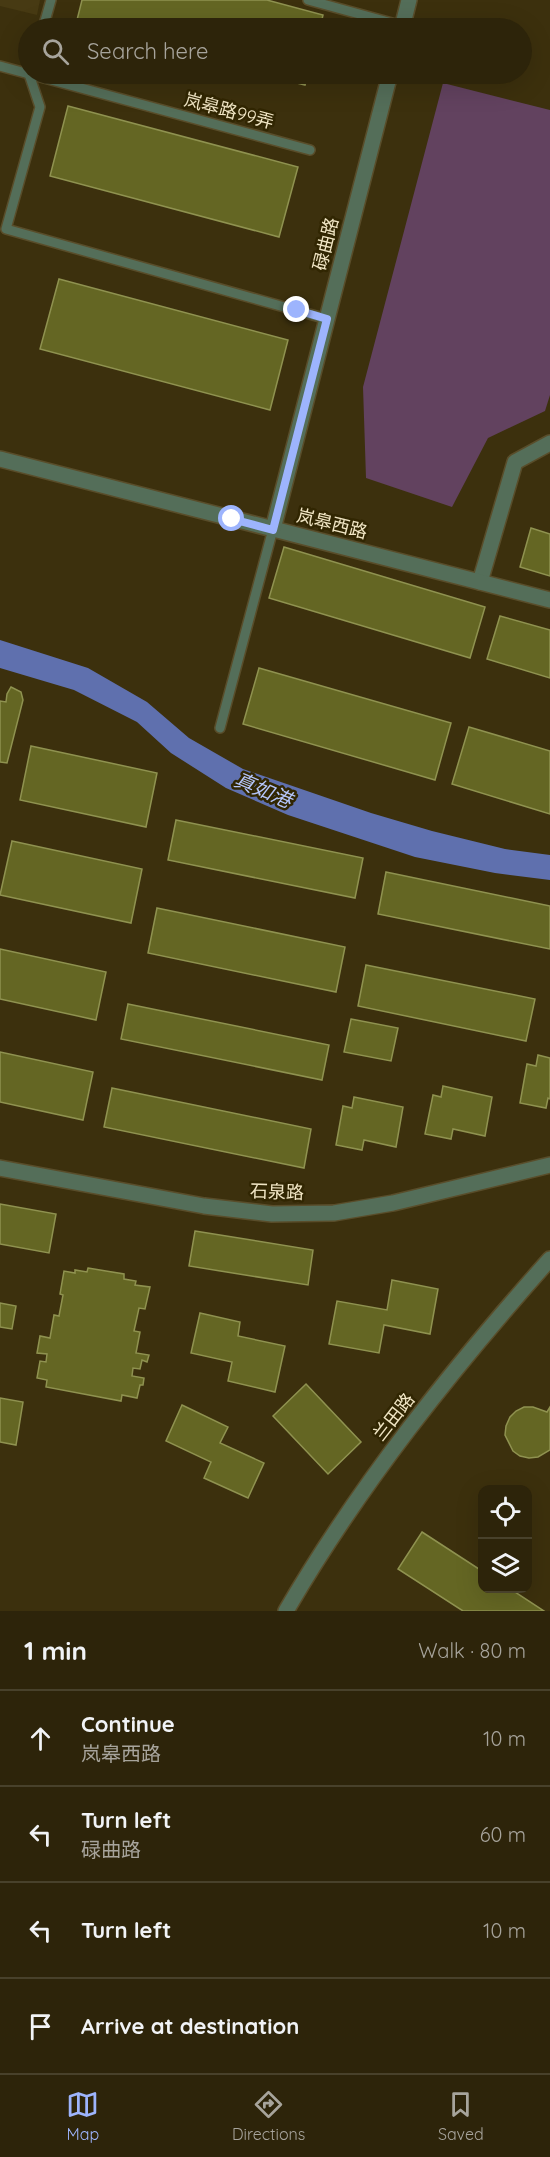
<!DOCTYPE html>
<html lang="en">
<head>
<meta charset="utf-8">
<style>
	:root { --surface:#2d240a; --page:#352c13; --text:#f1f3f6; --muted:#a7a49c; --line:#48412b; --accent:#9db4fd }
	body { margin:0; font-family:Quicksand,"Noto Sans SC",sans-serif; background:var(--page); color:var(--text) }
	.controls { position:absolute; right:18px; bottom:18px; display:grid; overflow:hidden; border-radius:12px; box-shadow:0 6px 24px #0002 }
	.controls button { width:54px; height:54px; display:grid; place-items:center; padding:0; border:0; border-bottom:2px solid var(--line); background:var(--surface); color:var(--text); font:30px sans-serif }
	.stop { position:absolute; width:18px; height:18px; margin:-14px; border:4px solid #9db4fd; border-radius:50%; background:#fff }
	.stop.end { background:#9db4fd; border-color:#fff; box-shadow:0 2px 6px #0008 }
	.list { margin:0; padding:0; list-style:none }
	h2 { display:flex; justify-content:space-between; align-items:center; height:78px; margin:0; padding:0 24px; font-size:26px }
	h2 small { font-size:20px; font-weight:400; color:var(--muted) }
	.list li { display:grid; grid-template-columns:39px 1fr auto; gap:18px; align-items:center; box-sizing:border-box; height:96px; padding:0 24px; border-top:2px solid var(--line) }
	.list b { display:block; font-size:22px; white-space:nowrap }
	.list p { margin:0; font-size:20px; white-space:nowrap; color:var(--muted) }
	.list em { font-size:20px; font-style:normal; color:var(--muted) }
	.icon { flex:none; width:33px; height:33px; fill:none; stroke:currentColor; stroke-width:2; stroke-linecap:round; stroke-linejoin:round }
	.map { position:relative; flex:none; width:550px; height:1611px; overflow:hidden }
	.search { position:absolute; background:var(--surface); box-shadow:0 6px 24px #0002; left:18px; right:18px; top:18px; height:66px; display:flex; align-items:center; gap:15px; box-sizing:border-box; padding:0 21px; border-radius:33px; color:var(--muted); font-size:22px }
	.sheet { height:462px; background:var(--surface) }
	nav { display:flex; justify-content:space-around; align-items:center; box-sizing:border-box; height:84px; border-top:2px solid var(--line); background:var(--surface); font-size:16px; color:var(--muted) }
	nav a { display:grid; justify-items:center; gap:3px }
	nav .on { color:var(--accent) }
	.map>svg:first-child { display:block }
</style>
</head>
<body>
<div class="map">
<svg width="550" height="1611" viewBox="0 0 550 1611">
	<rect width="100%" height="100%" fill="#3c300d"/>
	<path fill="#473a13" d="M0,0H40L37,15L0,6Z"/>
	<path fill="#62425f" d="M443,83L550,110V395L545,411L488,438L452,507L366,478L363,387Z"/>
	<path fill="#5f70ae" d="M0,640L88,668L147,702L189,738L243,769L371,813L432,831L505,849L550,855V880L495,873L415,857L288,815L226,788L171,753L137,722L74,690L0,668Z"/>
	<g fill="#646623" stroke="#8f9250" stroke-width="1.5">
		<path d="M82,0H267L323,15L320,28H92L76,24Z"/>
		<path d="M262,74H308L305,85Z"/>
		<path d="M68,106L298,167L279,237L50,176Z"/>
		<path d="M59,279L288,340L270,410L40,349Z"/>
		<path d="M531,528L550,534V576L520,567Z"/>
		<path d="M284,547L485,607L470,658L269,598Z"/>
		<path d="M500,616L550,630V678L487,659Z"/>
		<path d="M259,668L451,723L435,780L243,724Z"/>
		<path d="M11,687L21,692L23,700L7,763L0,762V701L6,702L7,694Z"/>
		<path d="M469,727L550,751V814L452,784Z"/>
		<path d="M31,746L157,773L146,827L20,800Z"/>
		<path d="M176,820L363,858L355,898L168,860Z"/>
		<path d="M12,841L142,869L131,923L0,895Z"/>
		<path d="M386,872L550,906V949L378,914Z"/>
		<path d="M157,908L345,947L336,992L148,953Z"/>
		<path d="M0,949L106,972L96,1020L0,999Z"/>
		<path d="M366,965L535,999L526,1041L358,1006Z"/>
		<path d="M128,1004L329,1045L322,1080L121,1039Z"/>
		<path d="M351,1019L398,1028L391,1061L344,1052Z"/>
		<path d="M0,1052L93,1072L83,1120L0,1102Z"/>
		<path d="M538,1055L550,1058V1099L548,1098L546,1108L520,1103L527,1064L536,1066Z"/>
		<path d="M443,1086L492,1097L485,1136L453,1129L451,1139L425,1134L433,1095L441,1097Z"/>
		<path d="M112,1088L311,1129L304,1168L104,1127Z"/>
		<path d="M354,1097L403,1107L396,1147L364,1140L362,1150L336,1145L343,1106L352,1108Z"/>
		<path d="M0,1204L56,1214L49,1253L0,1244Z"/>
		<path d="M195,1231L313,1250L308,1285L189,1266Z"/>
		<path d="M88,1268L124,1274V1279L136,1281L135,1285L150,1287L145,1309L139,1308L134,1331L140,1332L136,1353L149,1355L147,1362L142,1360L140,1369L133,1368L132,1376L144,1378L143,1385H140L137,1398L122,1395L121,1401L46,1387L47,1380L37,1378L40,1361L46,1362L47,1354L37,1353L40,1336L50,1338L54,1315L59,1316L63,1295L60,1294L64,1271L75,1273V1270L87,1272Z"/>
		<path d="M392,1280L438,1289L430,1334L384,1325L379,1353L329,1344L337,1301L387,1310Z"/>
		<path d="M0,1303L16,1306L12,1329L0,1327Z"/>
		<path d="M200,1313L240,1322L238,1336L285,1346L275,1392L228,1381L232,1362L191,1353Z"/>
		<path d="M306,1384L361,1442L328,1474L273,1416Z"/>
		<path d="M0,1398L23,1402L16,1445L0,1442Z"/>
		<path d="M182,1405L228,1427L220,1443L264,1463L248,1498L204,1478L211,1462L166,1441Z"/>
		<path d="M524,1407H533L547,1412L550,1407V1450L538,1457L529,1458L520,1456L513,1451L505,1435L506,1426L510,1417L516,1411Z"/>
		<path d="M422,1532L482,1571V1588H509L544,1611H463L398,1569Z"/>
	</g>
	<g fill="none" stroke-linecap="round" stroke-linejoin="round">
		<g stroke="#594d2a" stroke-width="12">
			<g id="service">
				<path d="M308,0L403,26"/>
				<path d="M43,28L51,0"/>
				<path d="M0,66L310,150"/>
				<path d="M29,74L40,107L6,229L327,319"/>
				<path d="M220,728L273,529"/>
			</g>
		</g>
		<g stroke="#594d2a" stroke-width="18">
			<path id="minor" d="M480,582L515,462L550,443"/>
		</g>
		<g stroke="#594d2a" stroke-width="18">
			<g id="tertiary">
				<path d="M402,28L409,0"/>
				<path d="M0,459L550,600"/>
				<path d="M273,529L390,74"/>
				<path d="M0,1168L204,1206L272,1214L334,1213L393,1203L550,1165"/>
				<path d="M286,1611C360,1484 452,1369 550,1259"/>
			</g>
		</g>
		<use href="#service" stroke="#546e59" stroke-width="9"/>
		<use href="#minor" stroke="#546e59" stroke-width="15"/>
		<use href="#tertiary" stroke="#546e59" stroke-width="15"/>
	</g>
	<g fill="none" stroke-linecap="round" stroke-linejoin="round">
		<path stroke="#9db4fd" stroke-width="8" d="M232,519L273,530L327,319L297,310"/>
	</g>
	<g text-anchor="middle" stroke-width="5" stroke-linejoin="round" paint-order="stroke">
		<g font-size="18" fill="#f1e6c5" stroke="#312602">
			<text transform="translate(229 111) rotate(15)" y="6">岚皋路99弄</text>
			<text transform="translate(326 244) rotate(-76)" y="6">碌曲路</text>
			<text transform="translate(332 524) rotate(14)" y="6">岚皋西路</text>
			<text transform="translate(277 1192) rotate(2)" y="6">石泉路</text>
			<text transform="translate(394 1417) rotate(-52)" y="6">兰田路</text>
		</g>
		<g font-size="20" font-style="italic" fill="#b5c6fb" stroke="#312602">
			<text transform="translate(263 790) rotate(23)" y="7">真如港</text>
		</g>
	</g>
</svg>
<div class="controls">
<button><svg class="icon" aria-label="locate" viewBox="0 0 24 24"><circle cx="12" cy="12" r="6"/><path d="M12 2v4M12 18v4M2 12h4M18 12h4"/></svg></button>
<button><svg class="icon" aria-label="layers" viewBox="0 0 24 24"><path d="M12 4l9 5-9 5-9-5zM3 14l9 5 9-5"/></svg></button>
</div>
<div class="stop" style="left:232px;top:519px"></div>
<div class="stop end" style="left:297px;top:310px"></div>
<div class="search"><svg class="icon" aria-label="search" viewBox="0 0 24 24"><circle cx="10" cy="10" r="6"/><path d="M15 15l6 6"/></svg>Search here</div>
</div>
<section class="sheet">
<h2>1 min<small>Walk · 80 m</small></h2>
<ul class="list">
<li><svg class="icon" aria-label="ahead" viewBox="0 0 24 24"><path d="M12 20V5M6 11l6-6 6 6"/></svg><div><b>Continue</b><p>岚皋西路</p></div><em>10 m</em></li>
<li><svg class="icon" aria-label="left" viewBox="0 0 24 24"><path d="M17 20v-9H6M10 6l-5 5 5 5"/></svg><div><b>Turn left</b><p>碌曲路</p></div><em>60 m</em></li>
<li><svg class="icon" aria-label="left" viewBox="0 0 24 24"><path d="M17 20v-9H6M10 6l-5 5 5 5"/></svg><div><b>Turn left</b></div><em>10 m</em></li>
<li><svg class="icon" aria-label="arrive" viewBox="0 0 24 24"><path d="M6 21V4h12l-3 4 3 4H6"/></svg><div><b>Arrive at destination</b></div></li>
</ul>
</section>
<nav>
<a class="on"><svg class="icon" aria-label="map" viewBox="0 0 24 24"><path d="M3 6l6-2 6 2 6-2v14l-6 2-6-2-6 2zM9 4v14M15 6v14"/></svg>Map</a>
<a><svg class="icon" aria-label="directions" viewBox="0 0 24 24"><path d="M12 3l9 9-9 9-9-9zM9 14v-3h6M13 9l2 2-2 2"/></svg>Directions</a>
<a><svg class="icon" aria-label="saved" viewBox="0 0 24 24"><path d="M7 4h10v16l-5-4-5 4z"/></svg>Saved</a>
</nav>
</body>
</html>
